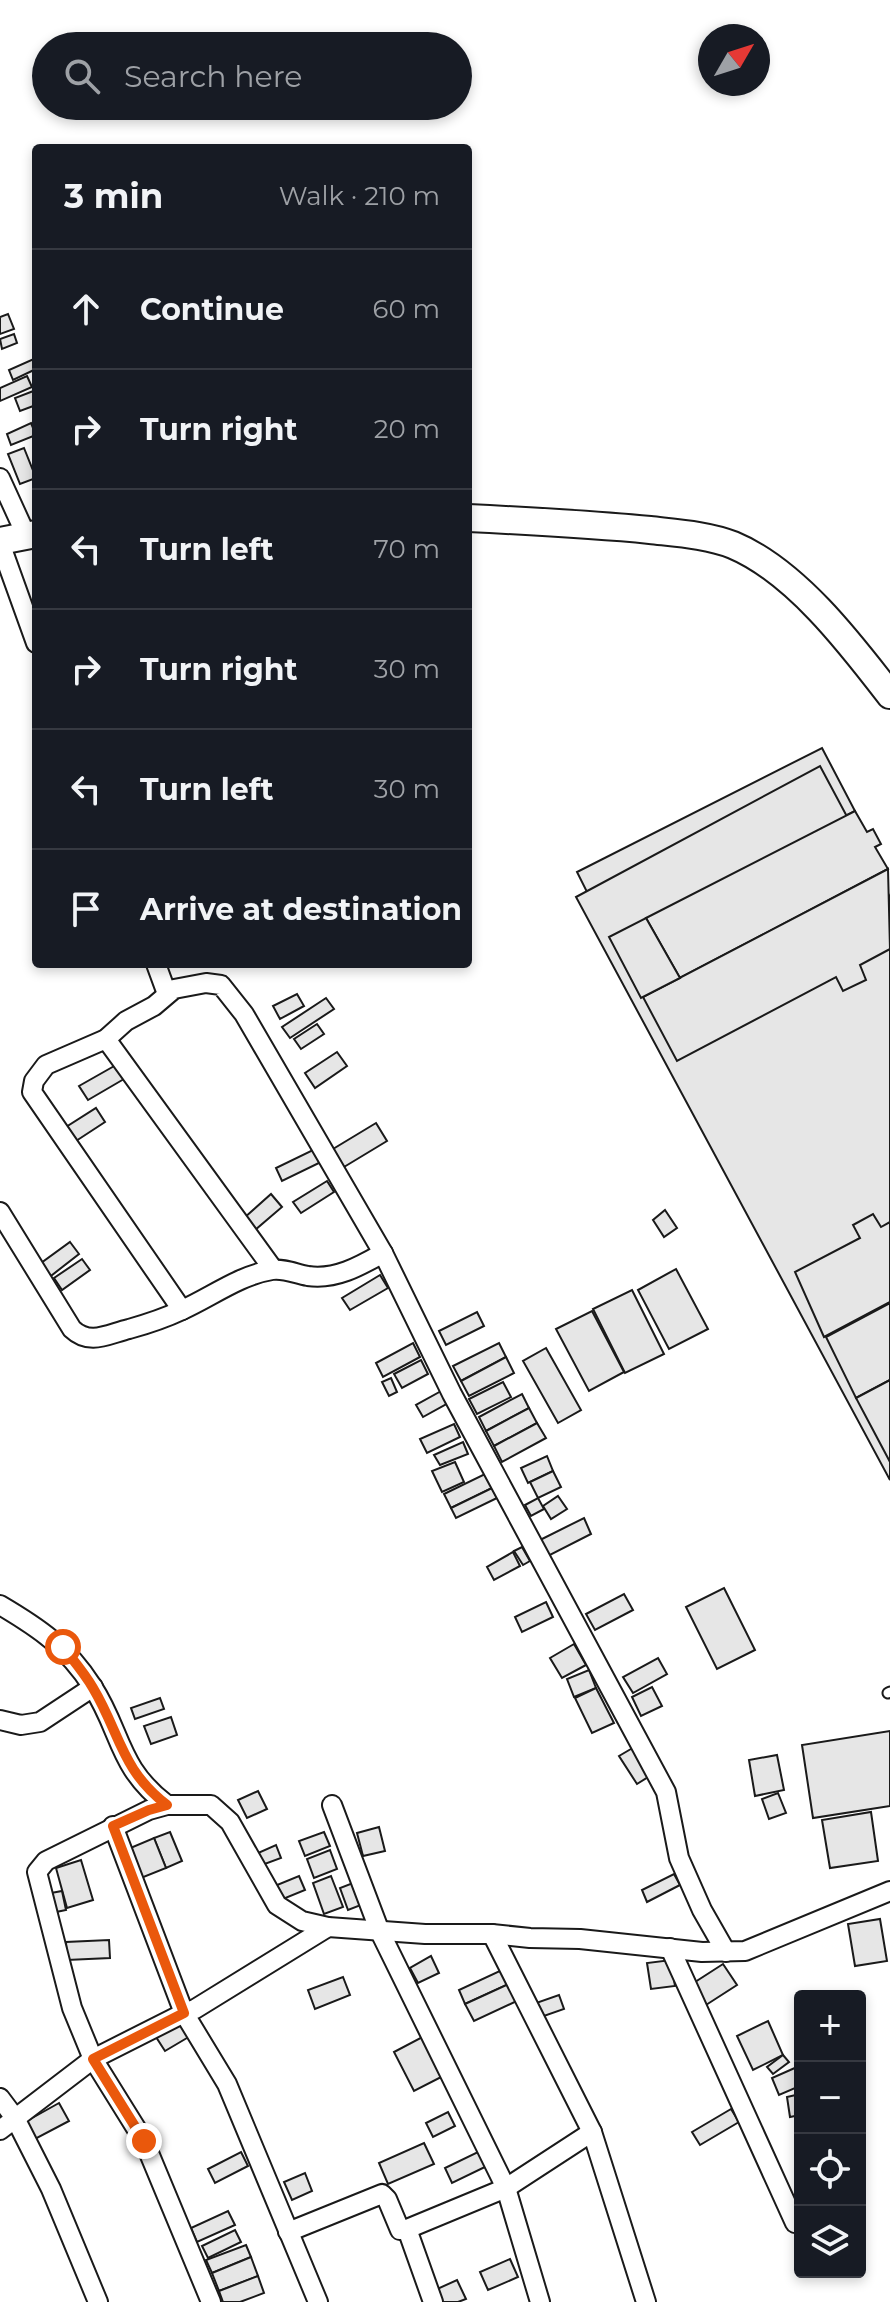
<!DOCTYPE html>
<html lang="en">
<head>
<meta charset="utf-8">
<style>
	:root { --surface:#171b24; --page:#20242c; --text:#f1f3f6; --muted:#9ea1a6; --line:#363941 }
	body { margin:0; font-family:Montserrat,sans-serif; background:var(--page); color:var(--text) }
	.controls { position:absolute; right:24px; bottom:24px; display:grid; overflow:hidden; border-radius:8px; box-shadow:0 4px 12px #0003 }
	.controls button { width:72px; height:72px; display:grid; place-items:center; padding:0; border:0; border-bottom:2px solid var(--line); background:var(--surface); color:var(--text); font:40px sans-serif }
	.compass { position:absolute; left:698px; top:24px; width:72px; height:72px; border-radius:50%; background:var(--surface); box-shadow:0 4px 12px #0003; rotate:51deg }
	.stop { position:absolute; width:24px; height:24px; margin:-18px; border:6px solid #ea580c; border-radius:50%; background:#fff }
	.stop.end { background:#ea580c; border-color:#fff; box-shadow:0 2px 8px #0008 }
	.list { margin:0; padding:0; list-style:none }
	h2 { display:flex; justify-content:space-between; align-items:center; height:104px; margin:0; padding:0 32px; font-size:34px }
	h2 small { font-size:26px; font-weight:400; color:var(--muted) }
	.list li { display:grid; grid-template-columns:52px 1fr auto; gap:24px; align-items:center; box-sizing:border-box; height:120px; padding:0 32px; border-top:2px solid var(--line) }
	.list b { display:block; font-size:30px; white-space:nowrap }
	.list em { font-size:26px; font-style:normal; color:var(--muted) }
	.icon { flex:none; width:44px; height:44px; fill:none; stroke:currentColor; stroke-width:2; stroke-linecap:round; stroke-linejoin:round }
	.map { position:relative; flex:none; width:890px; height:2302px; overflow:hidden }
	.search { position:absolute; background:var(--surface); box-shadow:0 4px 12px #0003; left:32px; top:32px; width:440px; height:88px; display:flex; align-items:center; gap:20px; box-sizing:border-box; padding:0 28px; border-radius:44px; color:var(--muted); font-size:30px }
	.panel { position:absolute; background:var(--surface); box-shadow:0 4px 12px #0003; left:32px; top:144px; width:440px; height:824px; border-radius:8px }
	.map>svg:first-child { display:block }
</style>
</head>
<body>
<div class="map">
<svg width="890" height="2302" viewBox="0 0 890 2302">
	<rect width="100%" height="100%" fill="#fff"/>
	<g fill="#e6e6e6" stroke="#1a1a1a" stroke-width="2">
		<path d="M8,314L14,329L0,334V317Z"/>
		<path d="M14,334L17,343L2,349L0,339Z"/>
		<path d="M36,358V369L13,380L9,370Z"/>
		<path d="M27,376L32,387L0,401V388Z"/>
		<path d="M36,390V405L20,411L15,398Z"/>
		<path d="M31,423L36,435L11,445L7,434Z"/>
		<path d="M24,448L36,478L20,484L8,454Z"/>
		<path d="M822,748L855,811L609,936L577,872Z"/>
		<path d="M820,766L890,897V1480L576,897Z"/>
		<path d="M855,811L867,832L873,829L881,844L875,847L888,869L680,978L646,918Z"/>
		<path d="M888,869L890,949L860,965L866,980L843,991L836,977L677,1061L643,997Z"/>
		<path d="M646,918L680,978L641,998L609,937Z"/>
		<path d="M297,994L304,1006L280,1019L273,1006Z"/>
		<path d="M326,998L334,1009L290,1038L282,1027Z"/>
		<path d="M317,1024L324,1034L301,1049L294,1039Z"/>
		<path d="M337,1052L347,1066L315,1088L305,1073Z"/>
		<path d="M116,1065L124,1079L88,1100L79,1086Z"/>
		<path d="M96,1108L105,1122L76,1141L66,1127Z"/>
		<path d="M376,1123L387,1141L344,1167L333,1149Z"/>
		<path d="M315,1149L321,1162L282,1181L276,1168Z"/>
		<path d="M327,1181L334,1192L301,1213L293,1202Z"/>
		<path d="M271,1194L282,1207L255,1230L244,1218Z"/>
		<path d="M665,1210L677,1228L664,1237L653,1220Z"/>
		<path d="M873,1214L881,1227L890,1222V1302L824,1337L795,1272L860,1238L853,1225Z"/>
		<path d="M70,1242L79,1254L47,1279L37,1266Z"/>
		<path d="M82,1259L90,1270L62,1290L54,1278Z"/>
		<path d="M676,1269L708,1329L669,1349L638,1290Z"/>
		<path d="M380,1275L388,1288L350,1310L342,1298Z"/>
		<path d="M632,1290L664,1354L625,1373L593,1309Z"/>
		<path d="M890,1303V1380L856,1398L826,1337Z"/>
		<path d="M592,1311L624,1372L589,1391L556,1329Z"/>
		<path d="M477,1312L484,1326L446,1345L439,1331Z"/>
		<path d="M413,1343L420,1357L383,1377L376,1363Z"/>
		<path d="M499,1343L506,1357L461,1381L453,1366Z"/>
		<path d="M546,1348L581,1410L558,1423L523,1361Z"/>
		<path d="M506,1357L514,1373L469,1396L461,1381Z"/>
		<path d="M421,1360L428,1374L402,1388L394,1374Z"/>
		<path d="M391,1378L397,1392L389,1396L382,1382Z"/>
		<path d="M890,1380V1462L856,1398Z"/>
		<path d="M503,1382L511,1397L477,1414L469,1399Z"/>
		<path d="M443,1390L450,1402L423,1417L416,1405Z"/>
		<path d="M522,1394L529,1408L486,1431L479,1417Z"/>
		<path d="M529,1408L537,1423L494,1446L486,1431Z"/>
		<path d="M537,1423L546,1438L502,1462L494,1446Z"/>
		<path d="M454,1424L460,1437L427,1453L420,1439Z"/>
		<path d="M463,1442L468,1454L440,1465L434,1455Z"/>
		<path d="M547,1456L553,1471L528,1483L521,1468Z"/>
		<path d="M455,1462L464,1482L442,1492L432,1471Z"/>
		<path d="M553,1471L561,1487L538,1498L530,1482Z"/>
		<path d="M485,1474L492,1488L451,1508L444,1494Z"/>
		<path d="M492,1488L497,1498L456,1518L451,1508Z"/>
		<path d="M558,1496L567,1509L551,1519L543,1506Z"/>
		<path d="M538,1498L544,1509L531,1516L525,1505Z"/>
		<path d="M584,1518L591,1534L546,1557L538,1541Z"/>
		<path d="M522,1547L530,1561L523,1565L514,1551Z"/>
		<path d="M513,1552L520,1566L494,1580L487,1567Z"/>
		<path d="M724,1588L755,1650L717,1669L686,1607Z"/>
		<path d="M624,1594L633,1610L595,1630L586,1614Z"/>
		<path d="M546,1602L553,1617L522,1632L515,1617Z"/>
		<path d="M574,1644L586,1665L562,1678L550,1658Z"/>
		<path d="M658,1658L667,1674L633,1693L623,1677Z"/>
		<path d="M589,1670L596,1688L574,1697L567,1679Z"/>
		<path d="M652,1687L662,1706L641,1716L632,1697Z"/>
		<path d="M596,1688L614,1723L592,1733L575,1698Z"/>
		<path d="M160,1698L164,1709L135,1719L131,1708Z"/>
		<path d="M171,1717L177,1735L151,1744L144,1726Z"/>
		<path d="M890,1731V1806L813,1818L802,1745Z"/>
		<path d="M636,1746L653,1774L637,1784L619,1756Z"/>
		<path d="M777,1755L784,1790L755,1796L749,1760Z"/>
		<path d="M258,1791L267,1809L247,1818L238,1800Z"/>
		<path d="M778,1793L786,1813L769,1819L762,1799Z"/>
		<path d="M871,1812L878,1861L830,1868L822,1820Z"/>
		<path d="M379,1827L385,1851L363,1856L357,1833Z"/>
		<path d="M170,1832L182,1861L166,1868L154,1838Z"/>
		<path d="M324,1832L330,1846L305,1856L299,1841Z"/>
		<path d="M154,1838L166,1868L141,1878L128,1849Z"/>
		<path d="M276,1845L281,1858L262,1865L258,1853Z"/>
		<path d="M330,1850L337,1869L314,1878L307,1859Z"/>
		<path d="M81,1860L93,1900L67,1908L56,1868Z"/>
		<path d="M674,1874L680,1885L647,1902L642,1890Z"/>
		<path d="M299,1876L305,1890L283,1899L277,1885Z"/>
		<path d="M331,1876L343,1907L324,1914L313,1883Z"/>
		<path d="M353,1883L361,1905L348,1910L340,1888Z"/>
		<path d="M62,1891L66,1910L56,1912L51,1893Z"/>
		<path d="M880,1919L887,1961L855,1966L848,1924Z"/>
		<path d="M109,1940L110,1958L67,1960L66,1942Z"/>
		<path d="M431,1956L439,1973L418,1983L410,1968Z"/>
		<path d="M671,1960L675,1986L651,1989L647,1963Z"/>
		<path d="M723,1964L737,1985L706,2005L692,1984Z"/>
		<path d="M504,1969L511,1983L465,2004L459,1990Z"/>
		<path d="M343,1977L350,1995L315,2009L308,1990Z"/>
		<path d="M511,1983L519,2000L474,2021L465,2004Z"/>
		<path d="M559,1995L564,2009L541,2017L536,2003Z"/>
		<path d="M183,2020L192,2035L165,2051L156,2037Z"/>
		<path d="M768,2021L783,2055L753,2070L737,2036Z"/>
		<path d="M428,2034L449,2073L414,2091L394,2052Z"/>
		<path d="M783,2055L789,2062L773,2074L767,2067Z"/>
		<path d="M797,2067L800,2086L779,2095L772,2078Z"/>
		<path d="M800,2094V2115L790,2117L787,2097Z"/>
		<path d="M59,2103L69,2121L35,2139L25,2122Z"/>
		<path d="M731,2109L739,2122L700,2145L692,2132Z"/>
		<path d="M448,2112L455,2126L433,2137L426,2123Z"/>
		<path d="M424,2143L434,2164L388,2184L379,2163Z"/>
		<path d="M480,2151L487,2166L452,2183L445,2168Z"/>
		<path d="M241,2152L248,2166L215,2183L208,2169Z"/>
		<path d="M305,2173L312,2191L292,2200L284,2182Z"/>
		<path d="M228,2211L235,2225L197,2242L191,2228Z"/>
		<path d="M235,2230L241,2242L208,2258L202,2246Z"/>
		<path d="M246,2245L251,2257L212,2273L206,2260Z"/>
		<path d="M251,2257L258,2276L219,2291L212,2273Z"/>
		<path d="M510,2259L518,2277L488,2290L480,2272Z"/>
		<path d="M258,2276L264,2293L240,2302H223L219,2291Z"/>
		<path d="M457,2280L466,2299L458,2302H440L435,2290Z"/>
	</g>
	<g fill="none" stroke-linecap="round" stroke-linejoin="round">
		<g stroke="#1a1a1a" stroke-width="13">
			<path id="lane" d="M888,1693L890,1692"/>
		</g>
		<g stroke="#1a1a1a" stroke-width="22">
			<g id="street">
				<path d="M0,478L26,535"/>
				<path d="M0,543L36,643"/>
				<path d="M156,964L167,994"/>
				<path d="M106,1039L273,1269"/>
				<path d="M0,1212L72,1329C90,1346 108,1334 129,1329C147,1324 165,1318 182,1310C211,1297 240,1275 272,1270C284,1268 296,1274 308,1276C336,1280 360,1266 383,1253"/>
				<path d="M182,1310L32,1092L34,1081L46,1065L106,1039L126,1021L154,1006L174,989L206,983L221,985L244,1014L383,1253L452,1394L666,1792L679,1858L702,1910L726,1952"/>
				<path d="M0,1605C39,1628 67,1647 92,1686C122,1732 117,1767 167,1805"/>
				<path d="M0,1720L21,1725L40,1722L93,1687"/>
				<path d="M332,1805L380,1932L506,2188L540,2302"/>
				<path d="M492,1934L592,2132L646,2302"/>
				<path d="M670,1948L795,2223"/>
				<path d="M0,2098L15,2118L51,2189L98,2302"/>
				<path d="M0,2130L93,2059L184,2013L113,1826"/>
				<path d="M407,2229L433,2302"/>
				<path d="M288,2232L382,2194L387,2199L400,2230L407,2229L506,2188L592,2132"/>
				<path d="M211,2302L144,2141L93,2059L72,2008L37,1872L46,1861L149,1810L167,1805H211L230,1822L277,1905L302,1921L328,1927L425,1934H492L530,1938L580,1939L702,1952L745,1951L890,1891"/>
				<path d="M318,2302L227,2084L184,2013L195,2009L328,1927"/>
			</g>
		</g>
		<g stroke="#1a1a1a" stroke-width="30">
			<g id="secondary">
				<path d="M468,518C529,521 589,524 650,530C676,533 708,535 733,545C795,571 850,643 890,695"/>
				<path d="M0,541L36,534"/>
			</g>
		</g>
		<use href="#lane" stroke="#fff" stroke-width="9"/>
		<use href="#street" stroke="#fff" stroke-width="18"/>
		<use href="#secondary" stroke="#fff" stroke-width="26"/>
	</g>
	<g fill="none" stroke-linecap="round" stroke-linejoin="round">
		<path stroke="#ea580c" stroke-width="10" d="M63,1647C73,1660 85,1674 93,1688C120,1733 121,1770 167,1805L149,1810L113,1826L184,2013L93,2059L144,2141"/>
	</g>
</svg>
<div class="controls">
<button>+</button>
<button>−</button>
<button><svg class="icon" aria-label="locate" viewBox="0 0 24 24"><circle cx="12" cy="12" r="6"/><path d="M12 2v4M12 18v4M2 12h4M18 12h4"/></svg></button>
<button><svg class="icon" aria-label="layers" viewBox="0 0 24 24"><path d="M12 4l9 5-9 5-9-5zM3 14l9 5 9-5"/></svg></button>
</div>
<svg class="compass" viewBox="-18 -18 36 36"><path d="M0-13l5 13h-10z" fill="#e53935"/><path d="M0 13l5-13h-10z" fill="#9ea1a6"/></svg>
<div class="stop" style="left:63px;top:1647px"></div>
<div class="stop end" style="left:144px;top:2141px"></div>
<div class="search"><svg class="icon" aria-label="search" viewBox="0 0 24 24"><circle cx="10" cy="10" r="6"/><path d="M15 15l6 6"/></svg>Search here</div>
<section class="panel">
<h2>3 min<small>Walk · 210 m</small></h2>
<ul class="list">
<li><svg class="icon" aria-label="ahead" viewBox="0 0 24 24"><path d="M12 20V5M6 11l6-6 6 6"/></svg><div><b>Continue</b></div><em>60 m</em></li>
<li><svg class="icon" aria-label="right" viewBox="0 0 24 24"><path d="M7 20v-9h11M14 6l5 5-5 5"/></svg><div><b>Turn right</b></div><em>20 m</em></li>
<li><svg class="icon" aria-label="left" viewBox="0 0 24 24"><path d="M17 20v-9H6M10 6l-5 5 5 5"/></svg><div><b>Turn left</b></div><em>70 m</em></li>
<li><svg class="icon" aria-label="right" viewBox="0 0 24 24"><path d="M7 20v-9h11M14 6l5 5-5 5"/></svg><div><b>Turn right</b></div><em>30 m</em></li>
<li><svg class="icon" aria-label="left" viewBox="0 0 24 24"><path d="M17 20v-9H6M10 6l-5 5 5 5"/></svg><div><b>Turn left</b></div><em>30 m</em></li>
<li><svg class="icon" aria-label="arrive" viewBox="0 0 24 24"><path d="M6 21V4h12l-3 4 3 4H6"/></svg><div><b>Arrive at destination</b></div></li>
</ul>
</section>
</div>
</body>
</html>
